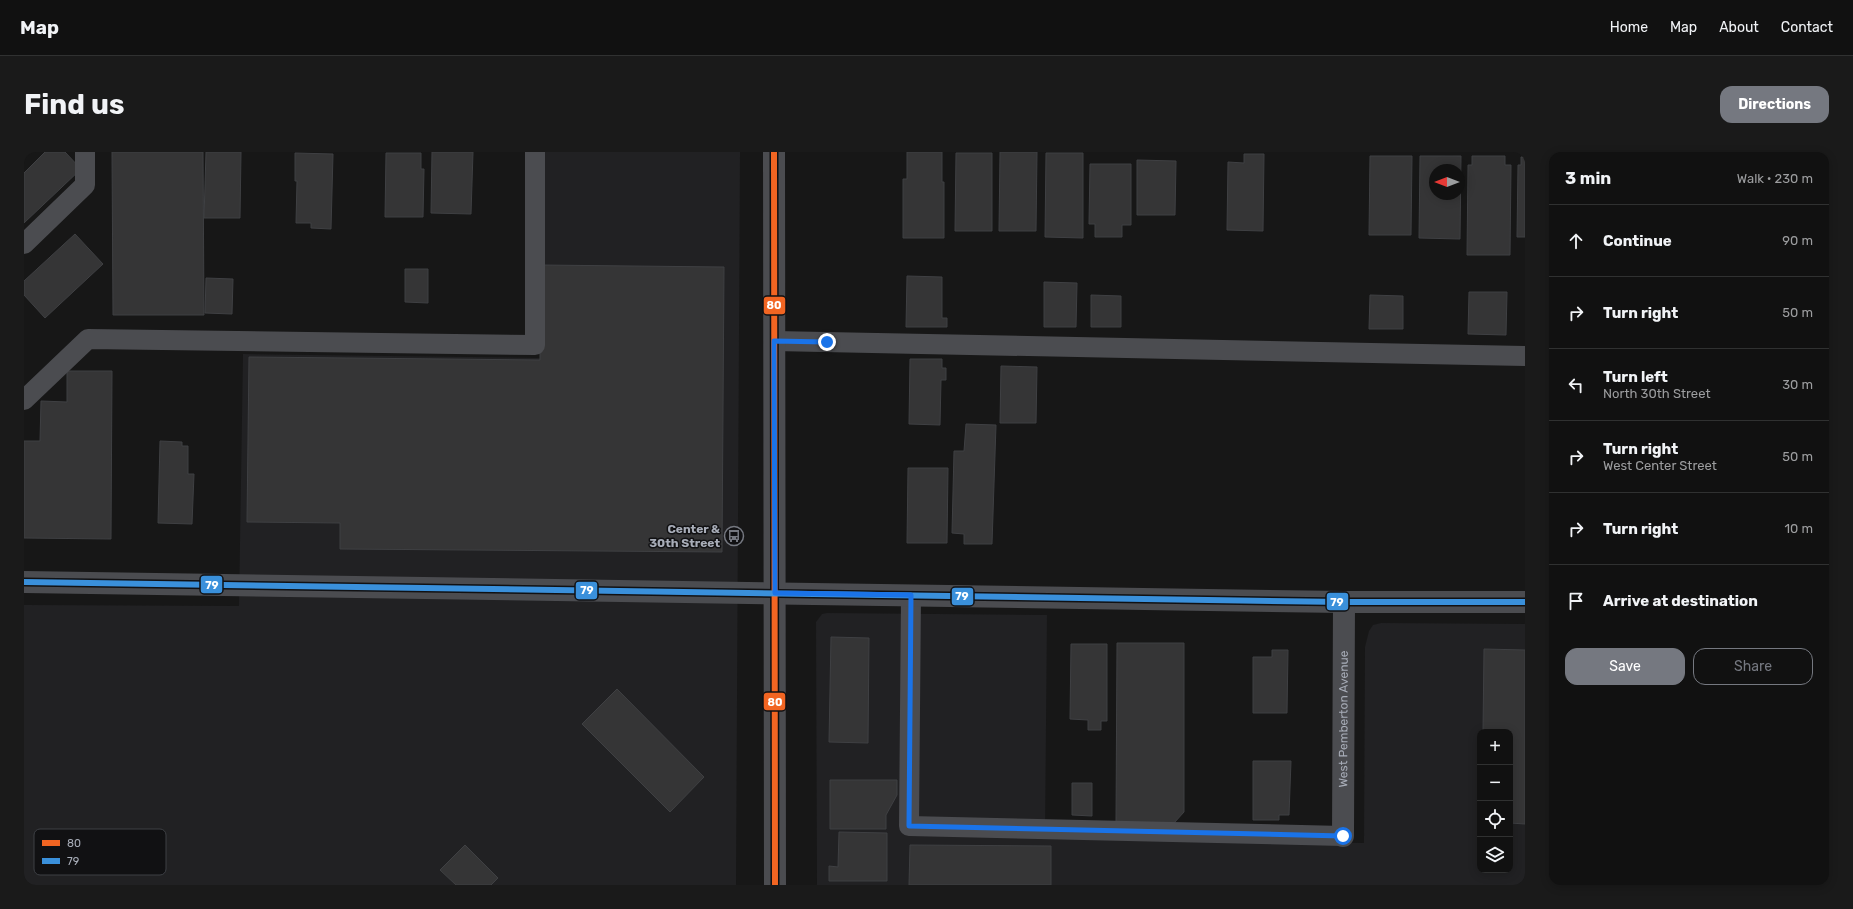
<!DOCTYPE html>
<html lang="en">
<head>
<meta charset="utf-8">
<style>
	:root { --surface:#111; --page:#1a1a1a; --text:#f1f3f6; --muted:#9c9d9f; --line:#303131; --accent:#757880 }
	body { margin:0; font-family:Rubik,sans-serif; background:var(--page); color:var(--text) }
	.controls { position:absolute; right:12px; bottom:12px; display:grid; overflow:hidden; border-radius:8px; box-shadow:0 2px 10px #0003 }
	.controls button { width:36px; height:36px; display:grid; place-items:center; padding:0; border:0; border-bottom:1px solid var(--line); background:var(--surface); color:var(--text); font:20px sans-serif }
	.compass { position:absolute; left:1405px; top:12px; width:36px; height:36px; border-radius:50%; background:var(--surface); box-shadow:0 2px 10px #0003; rotate:270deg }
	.stop { position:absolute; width:12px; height:12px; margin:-9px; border:3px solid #1a73e8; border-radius:50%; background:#fff }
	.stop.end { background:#1a73e8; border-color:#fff; box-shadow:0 1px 4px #0008 }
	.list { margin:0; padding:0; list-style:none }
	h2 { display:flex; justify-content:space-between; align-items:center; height:52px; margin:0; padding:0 16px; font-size:17px }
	h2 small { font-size:13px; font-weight:400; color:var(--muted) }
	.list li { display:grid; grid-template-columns:26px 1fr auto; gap:12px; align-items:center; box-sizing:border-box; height:72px; padding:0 16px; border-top:1px solid var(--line) }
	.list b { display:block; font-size:15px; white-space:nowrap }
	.list p { margin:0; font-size:13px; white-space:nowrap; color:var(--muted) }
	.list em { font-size:13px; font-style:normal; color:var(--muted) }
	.actions { display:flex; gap:8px; padding:12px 16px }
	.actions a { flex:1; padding:9px 0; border:1px solid var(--accent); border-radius:12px; text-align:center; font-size:14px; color:var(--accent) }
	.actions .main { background:var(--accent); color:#fff }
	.icon { flex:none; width:22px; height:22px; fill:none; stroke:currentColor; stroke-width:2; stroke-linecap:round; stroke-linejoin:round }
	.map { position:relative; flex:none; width:1501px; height:733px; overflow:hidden; border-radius:12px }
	header { display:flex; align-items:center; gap:24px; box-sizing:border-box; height:56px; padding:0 20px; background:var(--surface); border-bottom:1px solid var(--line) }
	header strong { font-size:19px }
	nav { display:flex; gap:22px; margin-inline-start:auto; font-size:14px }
	.intro { display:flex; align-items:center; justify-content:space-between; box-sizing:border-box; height:96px; padding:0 24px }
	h1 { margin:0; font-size:28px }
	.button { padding:10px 18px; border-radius:12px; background:var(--accent); color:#fff; font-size:14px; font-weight:700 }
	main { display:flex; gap:24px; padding:0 24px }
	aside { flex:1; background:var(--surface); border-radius:12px; box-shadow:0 2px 10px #0003 }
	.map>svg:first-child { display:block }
</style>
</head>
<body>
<header>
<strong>Map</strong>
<nav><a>Home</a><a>Map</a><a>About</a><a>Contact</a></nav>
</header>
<div class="intro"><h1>Find us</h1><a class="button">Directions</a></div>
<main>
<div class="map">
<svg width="1501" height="733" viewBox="0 0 1501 733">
	<rect width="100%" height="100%" fill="#171717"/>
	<g fill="#212123" fill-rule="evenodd">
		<path d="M517,0H716L712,733H0V453L215,454L219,202L516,206Z"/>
		<path d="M803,461L1023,463L1021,685L1340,691L1341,495L1345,479L1349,473L1357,471L1501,472V733H793L792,470L798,462ZM1456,580H1486V718H1456Z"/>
	</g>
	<g fill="#353536" stroke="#3f4043" fill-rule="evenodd">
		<path d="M21,0H41L57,17L0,71V21Z"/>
		<path d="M88,0H179L180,163H89Z"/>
		<path d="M182,0H217L216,66H180Z"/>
		<path d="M408,0H449L447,62L407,61Z"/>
		<path d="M883,0H918V30H920V86H879V27H883Z"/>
		<path d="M976,0H1013L1012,79H975Z"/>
		<path d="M271,1L309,2L307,77L287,76V71H272L273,29H271Z"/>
		<path d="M362,1H397V17H400L399,65H361Z"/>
		<path d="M932,1H968V79H931Z"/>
		<path d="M1022,1H1059V86L1021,85Z"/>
		<path d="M1220,2H1240L1239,79L1203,78L1204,10L1220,11Z"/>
		<path d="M1346,4H1388L1387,83H1345Z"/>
		<path d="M1396,4H1437L1436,87L1395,86ZM1411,18H1435V42H1411Z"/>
		<path d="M1448,4H1481V13H1487L1486,103H1443L1444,13H1448Z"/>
		<path d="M1497,5H1501V85H1493L1494,13H1497Z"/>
		<path d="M1113,8L1152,9L1151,63H1113Z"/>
		<path d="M1066,12H1107V73H1098V85H1071V72H1065Z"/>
		<path d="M51,82L79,112L21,166L0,143V129Z"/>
		<path d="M516,113L700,115L698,400L316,397V371L223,370L225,205L516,208Z"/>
		<path d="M381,117H404V151L381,150Z"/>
		<path d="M883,124L918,125V166H923V175H882Z"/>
		<path d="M182,126L209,127L208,162L181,161Z"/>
		<path d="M1020,130L1053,131L1052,175H1020Z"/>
		<path d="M1445,140H1483L1482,183L1444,182Z"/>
		<path d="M1067,143L1097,144V175H1067Z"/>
		<path d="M1346,143L1379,144V177H1345Z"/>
		<path d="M886,207H918V216H922V228H917L916,273L885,272Z"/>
		<path d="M977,214L1013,215L1012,271H976Z"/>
		<path d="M43,219H88L87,387L0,386V289H16L17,249L43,250Z"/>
		<path d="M942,272L972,273L968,392H940V382L928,381L930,299H940Z"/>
		<path d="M136,289L158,290V294H164V322H170L168,372L134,371Z"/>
		<path d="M884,316H924L923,391H883Z"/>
		<path d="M807,485L845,486L844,591L805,590Z"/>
		<path d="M1093,491H1160V660L1150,671H1092Z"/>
		<path d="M1047,492H1083V569H1077V578H1064V568L1046,567Z"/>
		<path d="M1460,497L1501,498V672L1486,671V580H1459Z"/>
		<path d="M1248,498H1264L1263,561H1229V505H1248Z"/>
		<path d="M593,537L680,625L646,660L558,572Z"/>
		<path d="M1229,609H1267L1265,663H1255V668H1229Z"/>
		<path d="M806,628H873V643L862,663V677H806Z"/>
		<path d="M1048,631H1068V664L1048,663Z"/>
		<path d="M815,680L863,681V729H805V714L814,715Z"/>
		<path d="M441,693L474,726L467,733H432L416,718Z"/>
		<path d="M886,693L1027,694V733H885Z"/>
	</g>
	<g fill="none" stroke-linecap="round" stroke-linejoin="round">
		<g stroke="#4b4c50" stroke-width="20">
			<path d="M0,92L61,33V0"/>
			<path d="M750,189L1501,204"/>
			<path d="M0,248L64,187L511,193V0"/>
			<path d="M887,443L885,674L1319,684"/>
		</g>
		<g stroke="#4b4c50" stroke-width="22">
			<path d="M0,430L1320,450H1501"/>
			<path id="s1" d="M1319,684L1320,450"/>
		</g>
		<path stroke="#4b4c50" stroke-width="22" d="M750,0L751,733"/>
		<g stroke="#111113" stroke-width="9">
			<path id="bus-1" d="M750,0L751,733"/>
		</g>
		<g stroke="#111113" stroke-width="9">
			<path id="bus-2" d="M0,430L1320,450H1501"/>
		</g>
		<use href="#bus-1" stroke="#f26522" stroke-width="6"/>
		<use href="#bus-2" stroke="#3a90db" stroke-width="6"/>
	</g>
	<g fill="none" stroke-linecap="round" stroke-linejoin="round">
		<path stroke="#1a73e8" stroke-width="5" d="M803,190L750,189L751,441L887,443L885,674L1319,684"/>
	</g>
	<defs>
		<g id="bus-ring" transform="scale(1)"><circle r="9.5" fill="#111113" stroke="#757880" stroke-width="1.5"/><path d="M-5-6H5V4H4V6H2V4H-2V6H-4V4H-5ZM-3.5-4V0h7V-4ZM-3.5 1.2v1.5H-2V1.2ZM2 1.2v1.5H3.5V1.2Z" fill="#757880"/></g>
	</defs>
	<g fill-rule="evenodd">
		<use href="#bus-ring" x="710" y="384"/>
	</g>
	<g text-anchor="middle" stroke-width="3" stroke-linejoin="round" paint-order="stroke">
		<g font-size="12" font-weight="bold" fill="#a8adb8" stroke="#111113" text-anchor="end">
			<text x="696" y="381">Center &amp;<tspan x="696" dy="14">30th Street</tspan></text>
		</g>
		<g font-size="12" fill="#a8adb8" stroke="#111113">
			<text dy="4" stroke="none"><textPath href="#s1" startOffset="117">West Pemberton Avenue</textPath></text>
		</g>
	</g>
	<rect x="10" y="677" width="132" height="46" rx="6" fill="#111113" stroke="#3e4045" stroke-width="1"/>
	<rect x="18" y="688" width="18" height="6" fill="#f26522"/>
	<rect x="18" y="706" width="18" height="6" fill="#3a90db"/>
	<g font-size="11" fill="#a8adb8">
		<text x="43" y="695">80</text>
		<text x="43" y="713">79</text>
	</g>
	<g stroke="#111113" stroke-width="1.5">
		<rect x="739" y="144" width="23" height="19" rx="4" fill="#f26522"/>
		<rect x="176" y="423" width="23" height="19" rx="4" fill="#3a90db"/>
		<rect x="551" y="429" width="23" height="19" rx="4" fill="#3a90db"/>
		<rect x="927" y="435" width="23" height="19" rx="4" fill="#3a90db"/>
		<rect x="1302" y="440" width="23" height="19" rx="4" fill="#3a90db"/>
		<rect x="739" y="540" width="23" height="19" rx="4" fill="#f26522"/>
	</g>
	<g font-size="11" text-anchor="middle" font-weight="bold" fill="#fff">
		<text x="750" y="157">80</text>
		<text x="188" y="437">79</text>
		<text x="563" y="442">79</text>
		<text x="938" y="448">79</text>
		<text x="1313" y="454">79</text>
		<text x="751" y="554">80</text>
	</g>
</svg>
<div class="controls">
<button>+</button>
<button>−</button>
<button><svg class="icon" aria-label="locate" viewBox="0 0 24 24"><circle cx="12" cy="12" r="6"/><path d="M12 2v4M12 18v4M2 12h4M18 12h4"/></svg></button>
<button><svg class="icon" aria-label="layers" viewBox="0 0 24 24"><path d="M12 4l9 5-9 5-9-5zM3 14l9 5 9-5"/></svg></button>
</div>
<svg class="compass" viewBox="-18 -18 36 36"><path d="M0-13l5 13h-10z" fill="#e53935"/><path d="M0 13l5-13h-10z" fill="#9c9d9f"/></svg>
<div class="stop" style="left:1319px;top:684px"></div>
<div class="stop end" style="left:803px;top:190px"></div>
</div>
<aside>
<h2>3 min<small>Walk · 230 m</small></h2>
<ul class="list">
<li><svg class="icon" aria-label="ahead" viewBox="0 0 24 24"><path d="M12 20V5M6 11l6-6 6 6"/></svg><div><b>Continue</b></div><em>90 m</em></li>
<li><svg class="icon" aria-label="right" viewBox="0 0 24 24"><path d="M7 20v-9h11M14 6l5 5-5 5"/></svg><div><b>Turn right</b></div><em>50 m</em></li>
<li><svg class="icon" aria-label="left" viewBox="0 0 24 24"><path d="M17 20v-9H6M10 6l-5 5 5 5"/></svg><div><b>Turn left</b><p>North 30th Street</p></div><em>30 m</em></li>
<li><svg class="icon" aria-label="right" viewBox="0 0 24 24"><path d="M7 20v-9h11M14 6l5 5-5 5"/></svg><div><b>Turn right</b><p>West Center Street</p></div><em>50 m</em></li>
<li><svg class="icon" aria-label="right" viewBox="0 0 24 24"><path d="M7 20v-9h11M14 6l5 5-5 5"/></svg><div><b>Turn right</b></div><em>10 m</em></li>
<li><svg class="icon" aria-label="arrive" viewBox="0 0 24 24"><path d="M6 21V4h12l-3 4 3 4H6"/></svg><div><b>Arrive at destination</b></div></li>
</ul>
<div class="actions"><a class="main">Save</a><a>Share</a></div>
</aside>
</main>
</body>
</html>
